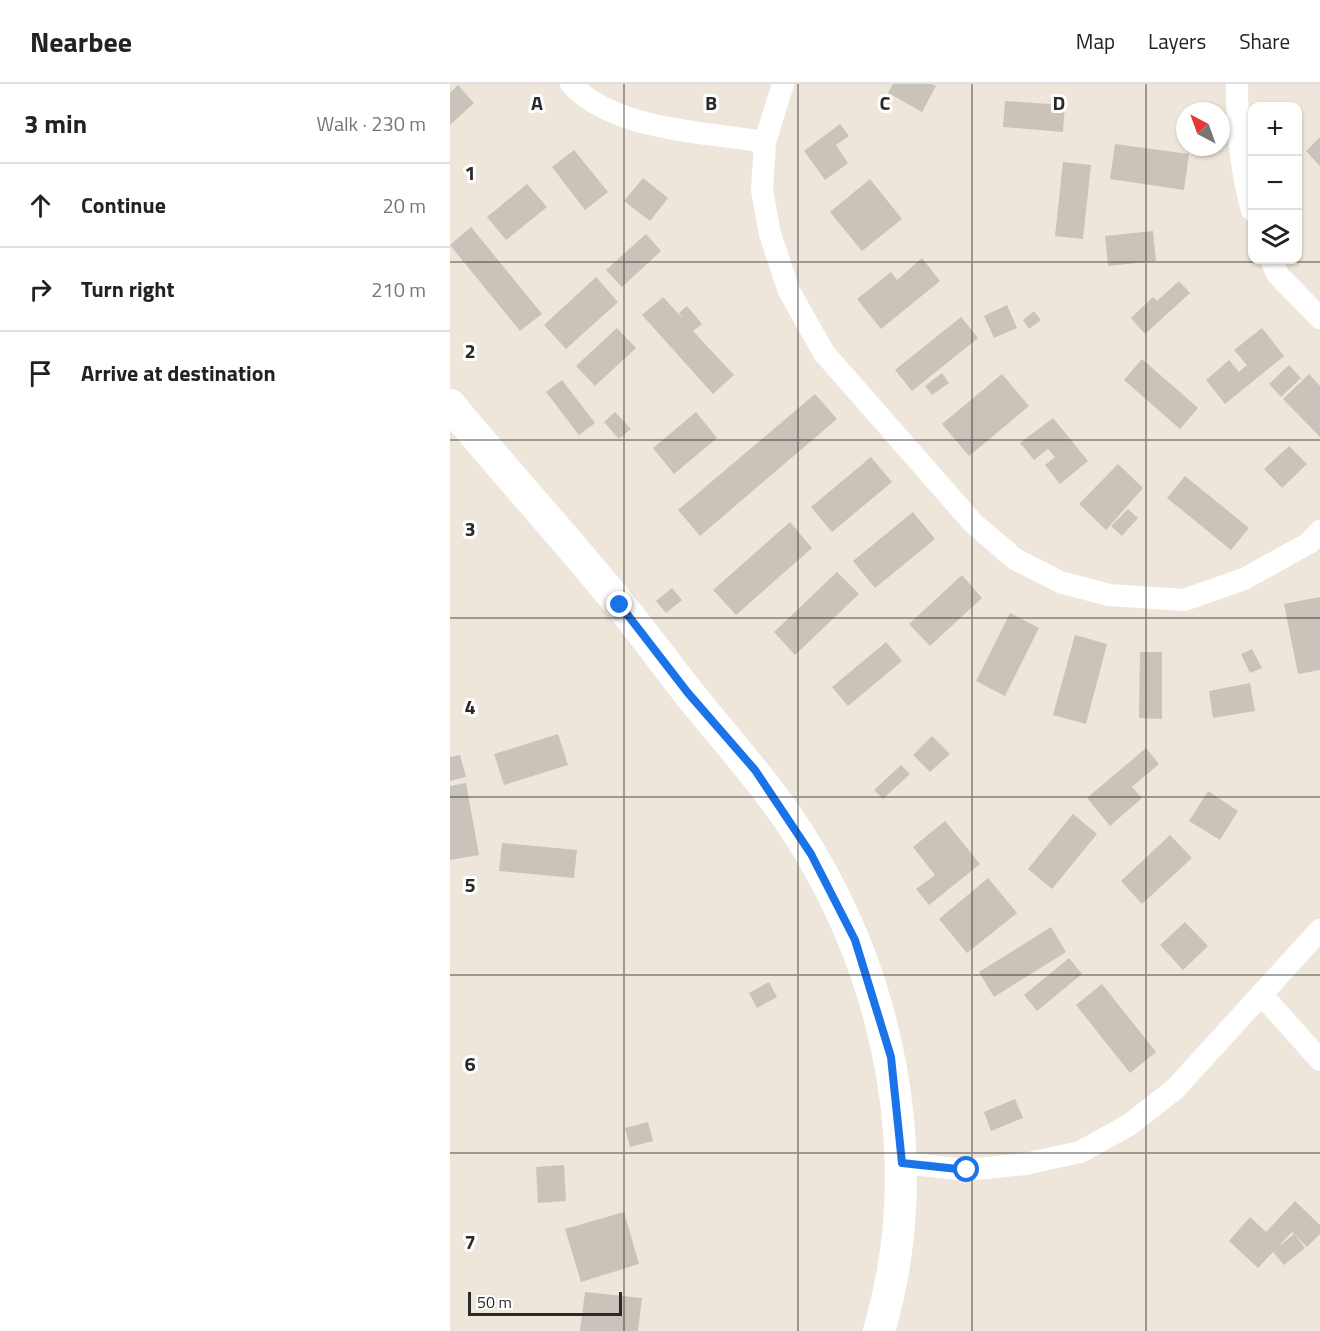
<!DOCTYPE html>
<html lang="en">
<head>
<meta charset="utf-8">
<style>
	:root { --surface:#fff; --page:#f2f2f2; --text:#222; --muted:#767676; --line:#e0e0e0 }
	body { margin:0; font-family:"Titillium Web",sans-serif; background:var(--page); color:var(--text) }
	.controls { position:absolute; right:18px; top:18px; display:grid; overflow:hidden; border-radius:12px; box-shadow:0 2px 4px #0004 }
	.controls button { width:54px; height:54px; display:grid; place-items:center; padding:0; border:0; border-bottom:2px solid var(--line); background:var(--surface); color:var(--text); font:30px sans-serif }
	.compass { position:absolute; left:726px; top:18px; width:54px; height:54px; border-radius:50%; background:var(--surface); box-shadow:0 2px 4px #0004; rotate:319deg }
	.scale { position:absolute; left:18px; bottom:15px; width:154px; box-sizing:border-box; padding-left:6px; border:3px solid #2a2a2a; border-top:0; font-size:16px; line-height:21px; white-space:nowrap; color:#2a2a2a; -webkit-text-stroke:4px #fff; paint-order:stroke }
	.stop { position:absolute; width:18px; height:18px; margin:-14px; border:4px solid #1a73e8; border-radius:50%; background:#fff }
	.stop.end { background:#1a73e8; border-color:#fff; box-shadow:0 2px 6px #0008 }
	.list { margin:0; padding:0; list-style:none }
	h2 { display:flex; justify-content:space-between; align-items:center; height:78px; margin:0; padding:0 24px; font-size:26px }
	h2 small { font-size:20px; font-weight:400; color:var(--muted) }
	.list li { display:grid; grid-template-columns:39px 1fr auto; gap:18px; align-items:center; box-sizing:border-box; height:84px; padding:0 24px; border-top:2px solid var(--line) }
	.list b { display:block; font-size:22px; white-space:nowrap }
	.list em { font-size:20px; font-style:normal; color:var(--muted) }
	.icon { flex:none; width:33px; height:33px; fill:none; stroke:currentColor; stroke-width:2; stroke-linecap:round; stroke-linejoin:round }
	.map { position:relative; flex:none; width:870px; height:1247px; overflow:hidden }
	header { display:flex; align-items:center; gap:36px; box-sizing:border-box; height:84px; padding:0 30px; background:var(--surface); border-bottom:2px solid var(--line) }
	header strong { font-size:28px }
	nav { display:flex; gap:33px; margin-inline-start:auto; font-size:21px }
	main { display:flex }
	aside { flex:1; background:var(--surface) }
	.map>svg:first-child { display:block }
</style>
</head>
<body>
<header>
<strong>Nearbee</strong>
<nav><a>Map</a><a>Layers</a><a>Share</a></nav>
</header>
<main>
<aside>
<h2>3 min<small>Walk · 230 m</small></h2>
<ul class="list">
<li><svg class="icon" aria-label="ahead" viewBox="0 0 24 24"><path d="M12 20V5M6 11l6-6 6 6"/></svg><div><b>Continue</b></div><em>20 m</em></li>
<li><svg class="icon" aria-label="right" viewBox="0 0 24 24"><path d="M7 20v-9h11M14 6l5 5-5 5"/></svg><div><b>Turn right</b></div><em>210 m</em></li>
<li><svg class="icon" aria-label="arrive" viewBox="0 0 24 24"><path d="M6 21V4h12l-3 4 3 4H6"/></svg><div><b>Arrive at destination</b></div></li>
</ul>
</aside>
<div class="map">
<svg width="870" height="1247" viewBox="0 0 870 1247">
	<rect width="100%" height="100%" fill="#eee6db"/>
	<g fill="#c9c3ba">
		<path d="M443,0H482L486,2L472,28L438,9Z"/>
		<path d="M8,1L24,19L0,41V9Z"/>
		<path d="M555,17L615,21L613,48L553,43Z"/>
		<path d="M390,40L399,52L386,61L398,79L375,96L354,67Z"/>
		<path d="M870,53V82L856,67Z"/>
		<path d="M665,60L739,70L734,106L660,95Z"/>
		<path d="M124,66L158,108L135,126L102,83Z"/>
		<path d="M613,78L641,81L633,155L605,152Z"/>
		<path d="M193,94L218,114L200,137L174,117Z"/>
		<path d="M420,95L452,135L412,167L380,128Z"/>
		<path d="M77,100L97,123L56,156L37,133Z"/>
		<path d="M21,143L92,230L70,247L0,161Z"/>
		<path d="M703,147L706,177L658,182L655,152Z"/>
		<path d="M196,150L211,167L172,203L156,186Z"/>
		<path d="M472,174L490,197L431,245L407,215L441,188L447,196Z"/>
		<path d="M146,193L168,218L116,265L94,241Z"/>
		<path d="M729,197L740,209L695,250L681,234L703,213L707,217Z"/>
		<path d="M213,213L233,235L229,229L237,222L252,240L243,247L284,291L263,310L192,231Z"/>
		<path d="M557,221L567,244L544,254L534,232Z"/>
		<path d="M584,227L591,236L579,245L573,236Z"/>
		<path d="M511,233L528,254L462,307L445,286Z"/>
		<path d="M167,244L186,264L145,302L126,282Z"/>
		<path d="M812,244L834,272L775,320L756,296L779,276L789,288L797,281L784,266Z"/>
		<path d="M692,275L748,324L730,345L674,296Z"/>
		<path d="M839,281L851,294L831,313L819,300Z"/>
		<path d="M492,289L499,299L482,311L475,302Z"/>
		<path d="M552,290L579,322L519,372L492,340Z"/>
		<path d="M859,290L870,302V353L833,315Z"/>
		<path d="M112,296L145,339L129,351L96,308Z"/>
		<path d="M365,310L387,335L250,452L228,426Z"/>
		<path d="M165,328L181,345L169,355L154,338Z"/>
		<path d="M246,328L267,354L224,390L203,364Z"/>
		<path d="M603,334L638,377L610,400L595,381L605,373L598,365L584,376L570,359Z"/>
		<path d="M839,362L857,380L832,404L814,385Z"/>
		<path d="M421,373L442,398L382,448L361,423Z"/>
		<path d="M668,380L693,404L656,446L629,420Z"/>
		<path d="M735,392L799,444L781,466L717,414Z"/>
		<path d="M678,425L688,434L672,452L661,442Z"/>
		<path d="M463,428L485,455L425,504L403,477Z"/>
		<path d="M340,438L362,464L286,531L263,506Z"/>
		<path d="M387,488L409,510L345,571L324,548Z"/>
		<path d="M512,491L532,514L480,562L459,540Z"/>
		<path d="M222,504L232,516L216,529L206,517Z"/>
		<path d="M870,513V586L848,590L834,520Z"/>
		<path d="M560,529L589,544L555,612L526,597Z"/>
		<path d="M625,551L657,560L636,640L603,631Z"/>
		<path d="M436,558L452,577L398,622L382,603Z"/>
		<path d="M802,565L812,584L800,589L791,570Z"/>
		<path d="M690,568H712V635L689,634Z"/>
		<path d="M800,599L805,627L763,634L759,607Z"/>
		<path d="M108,650L118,681L54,701L44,670Z"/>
		<path d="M482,652L500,670L480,688L463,671Z"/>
		<path d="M696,664L709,680L682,703L692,714L660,742L637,714Z"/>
		<path d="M10,671L16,693L0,697V673Z"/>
		<path d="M451,681L460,690L433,715L424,706Z"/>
		<path d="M16,699L29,771L0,776V702Z"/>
		<path d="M758,707L788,727L770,756L739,737Z"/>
		<path d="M623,730L647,750L602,805L578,785Z"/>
		<path d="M495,737L530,780L479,821L466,805L485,791L463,763Z"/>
		<path d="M720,751L742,774L692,820L671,797Z"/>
		<path d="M52,759L127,766L124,794L49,787Z"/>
		<path d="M538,794L567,829L517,869L489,835Z"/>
		<path d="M735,838L758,862L733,886L710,861Z"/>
		<path d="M601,843L616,868L544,913L529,888Z"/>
		<path d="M619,874L632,890L587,927L574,911Z"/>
		<path d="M319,898L327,913L307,924L299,909Z"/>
		<path d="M652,900L706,968L680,989L626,921Z"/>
		<path d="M565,1015L573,1034L541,1047L534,1028Z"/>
		<path d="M198,1038L203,1057L180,1063L175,1044Z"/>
		<path d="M114,1081L116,1117L88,1119L86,1083Z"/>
		<path d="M845,1117L870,1141V1150L857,1163L842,1148L827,1164L844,1150L855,1164L834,1181L823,1168L808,1184L779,1157L800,1133L816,1148Z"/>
		<path d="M174,1128L189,1180L131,1198L115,1145Z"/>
		<path d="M135,1208L192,1214L188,1247H130Z"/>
	</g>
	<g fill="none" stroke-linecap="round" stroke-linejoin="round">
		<g stroke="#fff" stroke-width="22">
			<path d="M121,0C165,47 255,48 315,58"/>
			<path d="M333,0L315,58L312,106L320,150L339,207L374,269L524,440L565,475L610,498L659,511L734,516L794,495L859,459L870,447"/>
			<path d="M787,0C787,43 790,85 802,126"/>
			<path d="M821,176L828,191L870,234"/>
			<path d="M811,910L870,976"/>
			<path d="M452,1079L517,1086L575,1080L630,1068L679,1041L725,1005L870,846"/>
		</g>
		<path stroke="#fff" stroke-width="32" d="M0,321C56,389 116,454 171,522C194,550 215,579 237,607C280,661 326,710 361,770C444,911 476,1088 429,1247"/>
	</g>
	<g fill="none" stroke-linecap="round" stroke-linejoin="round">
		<path stroke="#1a73e8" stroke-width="8" d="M170,521L238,609L305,686L361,770L405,856L441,973L452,1079L517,1086"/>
	</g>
	<path fill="none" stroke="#2a2a2a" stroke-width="1.5" stroke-opacity="0.55" d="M174,0V1247M348,0V1247M522,0V1247M696,0V1247M0,178H870M0,356H870M0,534H870M0,713H870M0,891H870M0,1069H870"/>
	<g font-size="20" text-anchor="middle" font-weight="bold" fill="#2a2a2a" stroke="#fff" stroke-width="6" stroke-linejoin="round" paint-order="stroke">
		<text x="87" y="26">A</text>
		<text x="261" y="26">B</text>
		<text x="435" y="26">C</text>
		<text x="609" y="26">D</text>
		<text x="20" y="96">1</text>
		<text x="20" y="274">2</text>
		<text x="20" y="452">3</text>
		<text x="20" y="630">4</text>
		<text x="20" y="808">5</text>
		<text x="20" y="987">6</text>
		<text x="20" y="1165">7</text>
	</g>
</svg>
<div class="controls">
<button>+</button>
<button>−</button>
<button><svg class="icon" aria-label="layers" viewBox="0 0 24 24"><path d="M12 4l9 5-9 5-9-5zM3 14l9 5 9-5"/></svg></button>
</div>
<svg class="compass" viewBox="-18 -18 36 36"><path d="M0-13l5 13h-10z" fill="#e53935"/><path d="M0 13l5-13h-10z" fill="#767676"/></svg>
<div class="scale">50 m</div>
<div class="stop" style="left:517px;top:1086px"></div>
<div class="stop end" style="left:170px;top:521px"></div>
</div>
</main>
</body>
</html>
